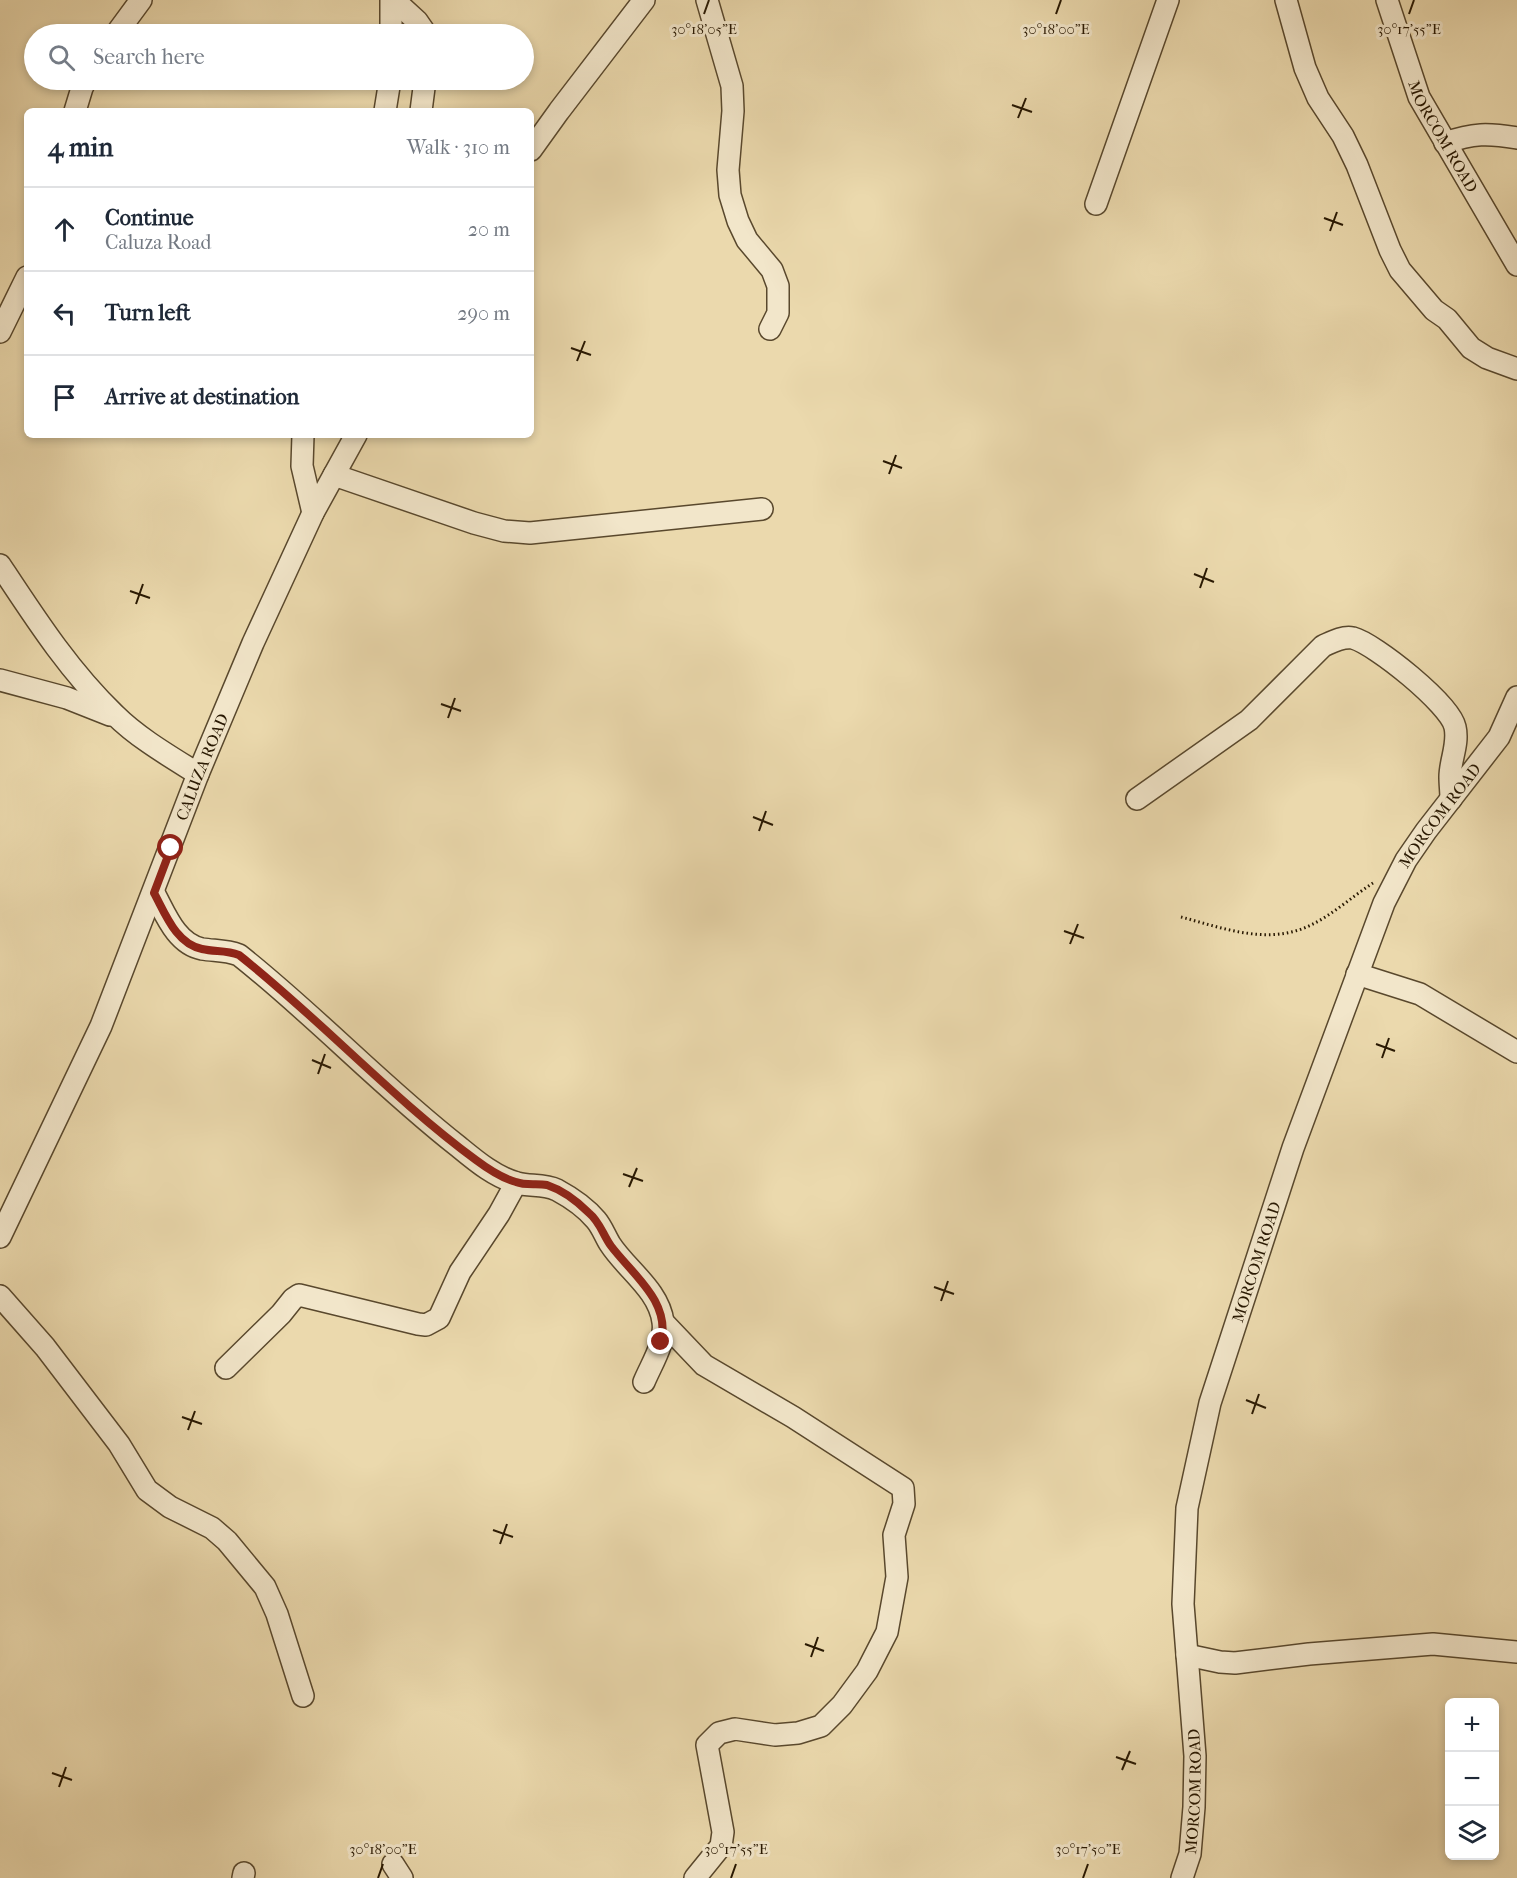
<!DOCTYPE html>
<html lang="en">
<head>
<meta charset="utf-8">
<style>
	:root { --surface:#fff; --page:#f6f6f7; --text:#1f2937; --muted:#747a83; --line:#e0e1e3 }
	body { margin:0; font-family:"IM FELL French Canon",serif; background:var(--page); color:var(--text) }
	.controls { position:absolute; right:18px; bottom:18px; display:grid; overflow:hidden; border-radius:9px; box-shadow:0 3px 9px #0003 }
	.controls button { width:54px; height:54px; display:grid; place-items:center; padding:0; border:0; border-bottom:2px solid var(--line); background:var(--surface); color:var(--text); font:30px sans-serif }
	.stop { position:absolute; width:18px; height:18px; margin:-14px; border:4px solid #8f2418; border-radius:50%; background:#fff }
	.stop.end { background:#8f2418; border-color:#fff; box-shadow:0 2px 6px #0008 }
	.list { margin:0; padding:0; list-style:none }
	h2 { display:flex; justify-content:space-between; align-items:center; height:78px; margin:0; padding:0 24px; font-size:26px }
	h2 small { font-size:20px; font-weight:400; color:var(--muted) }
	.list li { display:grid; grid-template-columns:39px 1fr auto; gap:18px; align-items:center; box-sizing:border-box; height:84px; padding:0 24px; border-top:2px solid var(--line) }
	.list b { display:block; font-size:22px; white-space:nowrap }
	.list p { margin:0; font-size:20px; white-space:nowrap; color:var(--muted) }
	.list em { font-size:20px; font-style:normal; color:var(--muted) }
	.icon { flex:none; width:33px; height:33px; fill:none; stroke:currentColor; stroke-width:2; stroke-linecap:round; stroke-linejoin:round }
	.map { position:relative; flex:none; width:1517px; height:1878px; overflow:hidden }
	.search { position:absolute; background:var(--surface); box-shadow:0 3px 9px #0003; left:24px; top:24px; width:510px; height:66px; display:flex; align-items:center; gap:15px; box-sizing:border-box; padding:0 21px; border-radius:33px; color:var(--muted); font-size:22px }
	.panel { position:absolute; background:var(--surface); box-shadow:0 3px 9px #0003; left:24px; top:108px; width:510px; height:330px; border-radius:9px }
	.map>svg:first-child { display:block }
</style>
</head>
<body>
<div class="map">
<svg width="1517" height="1878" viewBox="0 0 1517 1878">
	<rect width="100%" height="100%" fill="#ebd9ad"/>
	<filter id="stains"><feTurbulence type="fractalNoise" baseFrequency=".00333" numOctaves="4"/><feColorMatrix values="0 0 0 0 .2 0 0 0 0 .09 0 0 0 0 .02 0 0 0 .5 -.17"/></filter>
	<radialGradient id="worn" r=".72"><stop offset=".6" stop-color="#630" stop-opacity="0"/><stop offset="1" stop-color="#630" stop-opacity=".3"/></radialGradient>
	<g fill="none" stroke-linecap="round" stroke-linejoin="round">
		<g stroke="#59482d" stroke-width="24">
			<g id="minor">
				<path d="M391,0V34"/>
				<path d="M394,0L417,21L426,34"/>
				<path d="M707,0L732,86L733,111L728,170L730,195L738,221L747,240L772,270L778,286V313L770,329"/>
				<path d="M1286,0L1305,68L1318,98L1343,136L1357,165L1390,250L1400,270L1434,310L1447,319L1471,348L1487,358L1517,369"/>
				<path id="s1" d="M1387,0L1419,97L1517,265"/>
				<path d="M116,34L141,0"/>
				<path d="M75,111L82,88L86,80"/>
				<path d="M385,111L390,80"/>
				<path d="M421,111L425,80"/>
				<path d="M1445,143C1473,133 1488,133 1517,138"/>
				<path d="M531,150L559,111L644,0"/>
				<path d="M1096,204L1168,0"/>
				<path d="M0,332L27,277"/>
				<path d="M303,435L302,466L313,513"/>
				<path d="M334,475L474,523L504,531L530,533L762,509"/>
				<path d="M0,565C35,618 69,671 115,715C138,738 171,757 198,774"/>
				<path d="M0,680L67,698L110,715"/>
				<path d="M1137,799L1249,720L1323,646C1332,642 1342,636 1353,638C1375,644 1450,704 1455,727C1459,744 1450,760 1450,777C1450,784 1451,792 1451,799"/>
				<path d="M154,893C165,913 176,944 202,949C215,951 226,950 239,955C315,1015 382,1087 459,1147C476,1161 495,1177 517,1183C530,1187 543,1183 557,1190C570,1197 586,1208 596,1220C602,1227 605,1236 610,1244C626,1269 659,1290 663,1322C666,1342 652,1363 644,1382"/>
				<path d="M1357,974L1420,994L1517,1052"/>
				<path id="s2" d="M0,1237L101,1026L198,774L253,643L313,513L356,435"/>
				<path d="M0,1296L45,1347L119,1444L147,1490L170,1507L212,1528L227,1541L265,1587L277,1614L303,1696"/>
				<path d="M664,1323L704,1365L793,1417L903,1488L904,1504L894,1535L897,1577L887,1632L867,1671L842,1705L821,1726L798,1733L775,1735L735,1729L719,1733L707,1745L723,1832L721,1846L695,1878"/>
				<path d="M226,1368L281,1314L293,1299L299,1295L418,1324L426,1325L439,1318L460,1272L499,1214L516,1183"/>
				<path d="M1187,1655L1220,1662L1235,1663L1309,1654L1433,1644L1517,1652"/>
				<path d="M393,1864L402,1878"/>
				<path d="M243,1878L244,1873"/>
				<path id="s3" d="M1182,1878L1190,1854L1194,1807L1195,1756L1183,1604L1187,1508L1210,1403L1293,1148L1384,903L1406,860L1426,831L1499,737L1517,697"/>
			</g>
		</g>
		<path stroke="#281802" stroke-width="3" stroke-dasharray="1.5 3" stroke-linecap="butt" d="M1181,917C1223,928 1268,946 1311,925C1332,915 1353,896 1373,883"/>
		<use href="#minor" stroke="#f2e6ca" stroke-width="21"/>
	</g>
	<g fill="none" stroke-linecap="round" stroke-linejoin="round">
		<path stroke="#8f2418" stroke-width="8" d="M171,848L154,893C165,913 176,944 202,949C215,952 226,950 239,955C320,1019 393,1099 476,1160C488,1169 501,1178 516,1182C526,1186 537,1183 547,1185C562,1190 578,1202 589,1213C600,1222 603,1235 611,1246C633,1275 671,1302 661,1342"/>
	</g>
	<path fill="none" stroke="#281802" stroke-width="2" d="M704,14L709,0M1056,14L1061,0M1409,14L1414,0M1012,105L1032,112M1018,118L1026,98M1324,218L1343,225M1330,231L1337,212M571,348L591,355M577,361L585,341M883,461L902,468M889,474L896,455M1194,574L1214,582M1200,588L1207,568M130,591L150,598M136,604L143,584M441,704L461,711M448,718L455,698M753,817L773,825M759,831L766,811M1064,931L1084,938M1070,944L1078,924M1376,1044L1395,1051M1382,1058L1389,1038M312,1060L331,1068M318,1074L325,1054M623,1174L643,1181M629,1187L637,1168M934,1287L954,1294M941,1301L948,1281M1246,1400L1266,1408M1252,1414L1259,1394M182,1417L202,1424M188,1430L195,1411M493,1530L513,1537M500,1544L507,1524M805,1644L824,1651M811,1657L818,1637M1116,1757L1136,1764M1122,1770L1130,1751M52,1773L72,1780M59,1787L66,1767M378,1878L383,1864M731,1878L736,1864M1083,1878L1088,1864"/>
	<g text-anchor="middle" stroke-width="6" stroke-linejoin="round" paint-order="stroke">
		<g font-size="16" fill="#281802" stroke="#f2e6ca">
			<text dy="6" stroke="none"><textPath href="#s1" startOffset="148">MORCOM ROAD</textPath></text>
			<text dy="6" stroke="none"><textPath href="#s2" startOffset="512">CALUZA ROAD</textPath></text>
			<text dy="6" stroke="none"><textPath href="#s3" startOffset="1113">MORCOM ROAD</textPath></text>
			<text dy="6" stroke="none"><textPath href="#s3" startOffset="628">MORCOM ROAD</textPath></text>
			<text dy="6" stroke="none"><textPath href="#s3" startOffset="88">MORCOM ROAD</textPath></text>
		</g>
	</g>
	<g font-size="15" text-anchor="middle" fill="#281802" stroke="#f2e6ca" stroke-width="6" stroke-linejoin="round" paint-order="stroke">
		<text x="704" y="34">30°18'05"E</text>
		<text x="1056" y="34">30°18'00"E</text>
		<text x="1409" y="34">30°17'55"E</text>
		<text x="383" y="1854">30°18'00"E</text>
		<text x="736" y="1854">30°17'55"E</text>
		<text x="1088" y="1854">30°17'50"E</text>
	</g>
	<rect width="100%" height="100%" filter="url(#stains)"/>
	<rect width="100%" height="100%" fill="url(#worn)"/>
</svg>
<div class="controls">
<button>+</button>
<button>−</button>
<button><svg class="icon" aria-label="layers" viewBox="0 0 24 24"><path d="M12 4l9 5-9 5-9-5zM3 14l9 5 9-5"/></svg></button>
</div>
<div class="stop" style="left:171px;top:848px"></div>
<div class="stop end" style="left:661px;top:1342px"></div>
<div class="search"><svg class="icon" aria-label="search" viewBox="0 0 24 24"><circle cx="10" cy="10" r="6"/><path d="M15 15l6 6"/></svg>Search here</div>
<section class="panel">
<h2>4 min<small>Walk · 310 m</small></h2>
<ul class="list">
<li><svg class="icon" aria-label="ahead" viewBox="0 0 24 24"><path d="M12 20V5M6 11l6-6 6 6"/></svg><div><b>Continue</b><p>Caluza Road</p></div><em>20 m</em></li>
<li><svg class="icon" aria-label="left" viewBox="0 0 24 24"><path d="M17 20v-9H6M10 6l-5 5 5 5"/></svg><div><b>Turn left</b></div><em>290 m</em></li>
<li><svg class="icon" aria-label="arrive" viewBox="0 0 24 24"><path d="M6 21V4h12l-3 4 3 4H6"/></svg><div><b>Arrive at destination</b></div></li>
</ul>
</section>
</div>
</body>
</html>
